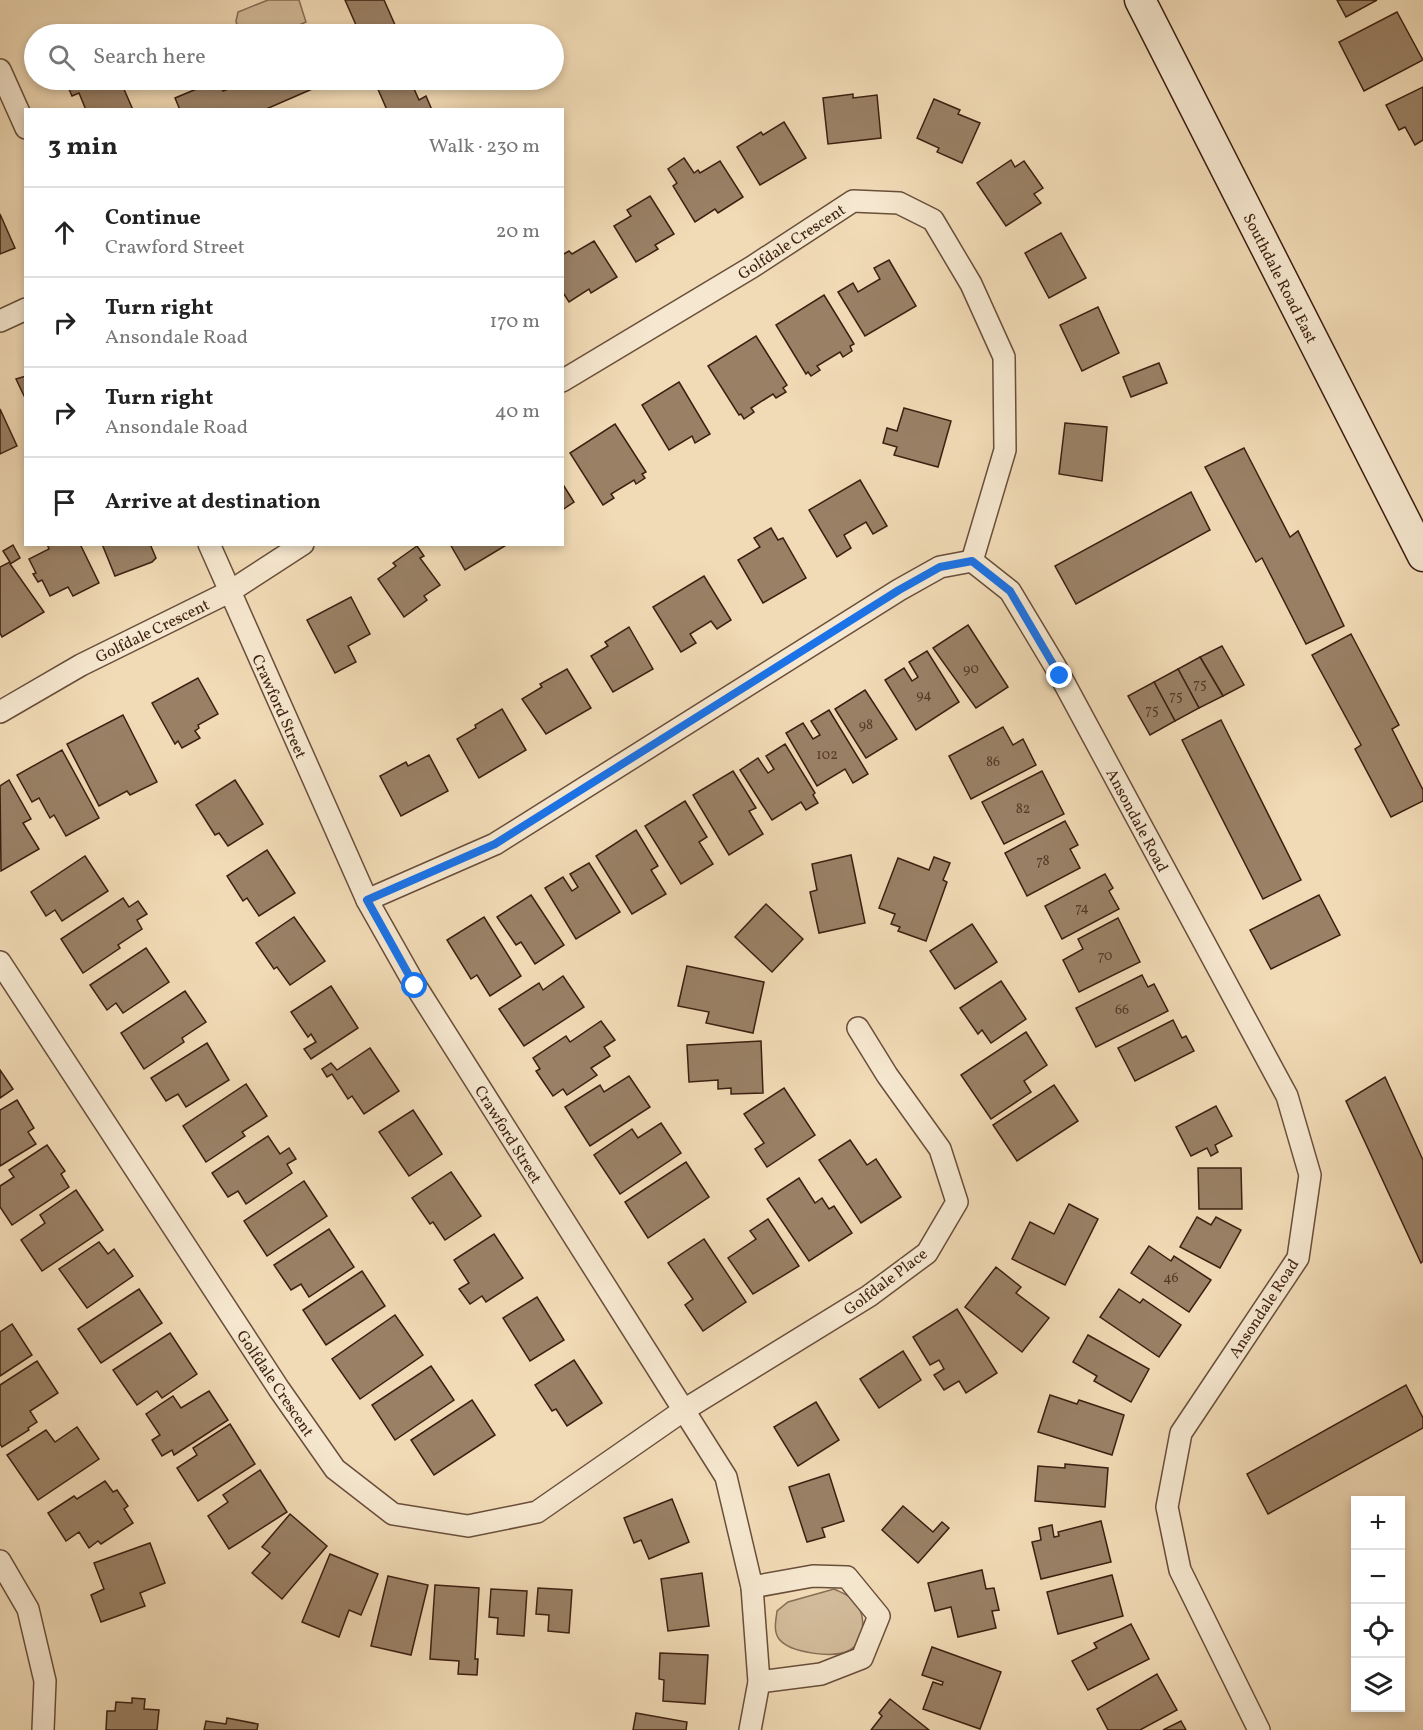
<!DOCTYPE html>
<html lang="en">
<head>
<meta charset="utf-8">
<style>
	:root { --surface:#fff; --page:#f6f6f6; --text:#222; --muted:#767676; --line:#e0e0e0 }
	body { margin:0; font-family:Vollkorn,serif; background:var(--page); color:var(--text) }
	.controls { position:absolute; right:18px; bottom:18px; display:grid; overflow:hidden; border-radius:0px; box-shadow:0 3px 9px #0003 }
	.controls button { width:54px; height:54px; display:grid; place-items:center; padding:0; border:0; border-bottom:2px solid var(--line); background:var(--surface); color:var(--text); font:30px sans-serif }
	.stop { position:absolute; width:18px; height:18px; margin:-14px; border:4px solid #1a73e8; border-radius:50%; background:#fff }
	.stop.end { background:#1a73e8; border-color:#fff; box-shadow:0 2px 6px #0008 }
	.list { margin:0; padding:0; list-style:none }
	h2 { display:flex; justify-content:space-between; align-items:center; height:78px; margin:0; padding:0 24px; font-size:26px }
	h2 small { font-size:20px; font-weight:400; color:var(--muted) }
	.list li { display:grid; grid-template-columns:39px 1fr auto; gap:18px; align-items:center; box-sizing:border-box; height:90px; padding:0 24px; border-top:2px solid var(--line) }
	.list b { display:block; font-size:22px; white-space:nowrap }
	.list p { margin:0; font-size:20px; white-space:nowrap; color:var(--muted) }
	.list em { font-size:20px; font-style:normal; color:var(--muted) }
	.icon { flex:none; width:33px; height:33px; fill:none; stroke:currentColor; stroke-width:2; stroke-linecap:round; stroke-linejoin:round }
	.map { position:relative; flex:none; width:1423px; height:1730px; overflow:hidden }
	.search { position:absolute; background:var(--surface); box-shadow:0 3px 9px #0003; left:24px; top:24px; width:540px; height:66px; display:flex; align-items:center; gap:15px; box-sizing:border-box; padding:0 21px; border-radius:33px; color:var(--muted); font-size:22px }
	.panel { position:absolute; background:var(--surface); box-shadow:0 3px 9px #0003; left:24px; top:108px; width:540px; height:438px; border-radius:0px }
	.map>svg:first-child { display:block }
</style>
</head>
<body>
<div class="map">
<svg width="1423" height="1730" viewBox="0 0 1423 1730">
	<rect width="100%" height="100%" fill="#f1dbb6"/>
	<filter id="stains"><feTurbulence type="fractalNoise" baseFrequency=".00333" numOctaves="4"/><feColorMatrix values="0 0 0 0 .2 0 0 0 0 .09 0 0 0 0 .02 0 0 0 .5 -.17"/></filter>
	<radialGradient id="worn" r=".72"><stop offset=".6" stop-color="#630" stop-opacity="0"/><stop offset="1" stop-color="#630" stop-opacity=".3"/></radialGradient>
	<g fill="#d2bb9a" stroke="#876d55" stroke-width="1.5">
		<path d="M268,0H299L306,22L278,34H239L236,21L238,12Z"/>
		<path d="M834,1589C842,1593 852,1596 857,1604C866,1618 865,1641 850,1650C834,1659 790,1653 779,1639C773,1631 776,1620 777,1611L788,1602Z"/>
	</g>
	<g fill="#9a8166" stroke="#3c1f10" stroke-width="1.5">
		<path d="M345,0H384L399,34H360Z"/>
		<path d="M1337,0H1377L1346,17Z"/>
		<path d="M1397,12L1423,60L1364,91L1339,42Z"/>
		<path d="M86,26L89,34H66Z"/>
		<path d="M65,80H120L133,110H86L79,93L72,96Z"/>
		<path d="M218,80L223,91L251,80H325L326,83L264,110H180L175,98Z"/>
		<path d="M374,80H410L419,100L426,96L432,110H387Z"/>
		<path d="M1423,87V140L1415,145L1405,127L1399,130L1386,105Z"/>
		<path d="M853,94V98L877,95L881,138L828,144L823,98Z"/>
		<path d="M934,99L960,110L958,114L980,123L962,163L937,152L939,148L917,138Z"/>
		<path d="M784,122L806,158L760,185L737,147L761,132L763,135Z"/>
		<path d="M684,158L694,173L698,170L700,173L720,161L743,197L718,213L715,209L695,222L673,186L677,183L668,169Z"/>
		<path d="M1011,160L1015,167L1024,161L1043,188L1034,194L1041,203L1006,226L977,183Z"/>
		<path d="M650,196L674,234L655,245L658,249L636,262L614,226L631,216L627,210Z"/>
		<path d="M0,214L15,248L0,254Z"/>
		<path d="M1061,233L1086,278L1049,298L1025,253Z"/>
		<path d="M594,241L617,277L591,293L589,289L569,302L562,291V255L569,251L572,254Z"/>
		<path d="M889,260L916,306L865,336L838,292L853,283L858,292L880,279L874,268Z"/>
		<path d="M824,295L854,344L850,346L852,351L843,357L840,352L817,366L820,370L811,376L808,372L806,374L776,325Z"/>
		<path d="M1098,307L1119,353L1082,371L1060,325Z"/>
		<path d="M756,336L787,385L783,388L786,392L776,398L773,394L751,408L754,412L744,419L741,414L739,415L708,366Z"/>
		<path d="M1159,363L1167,383L1131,397L1123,377Z"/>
		<path d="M26,376V400L16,379Z"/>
		<path d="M679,382L710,434L695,443L692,436L669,450L642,405Z"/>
		<path d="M904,408L951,421L938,467L894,455L897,447L883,443L887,428L897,431Z"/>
		<path d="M0,409L17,446L0,454Z"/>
		<path d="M1065,423L1107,427L1102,481L1059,474Z"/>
		<path d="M615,424L646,472L642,474L645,478L636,484L634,480L611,494L614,498L603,505L570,453Z"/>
		<path d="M1244,448L1290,537L1298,531L1344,626L1306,644L1262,558L1256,562L1205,467Z"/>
		<path d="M860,480L887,526L873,534L866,522L844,535L851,548L837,557L809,510Z"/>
		<path d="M562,483L574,502L562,510Z"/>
		<path d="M1191,492L1210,530L1076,604L1055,566Z"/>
		<path d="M771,528L778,540L783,538L806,578L763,603L738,560L760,547L754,538Z"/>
		<path d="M47,544H80L99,583L73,596L68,587L50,596L42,580L38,582L33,574L36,573L29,559L49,549Z"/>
		<path d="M102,544H150L156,558L152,562L115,576Z"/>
		<path d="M450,544H508L465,570Z"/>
		<path d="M13,545L20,558L10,564L44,612L2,637L0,633V567L10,562L3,551Z"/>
		<path d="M417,546L424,556L420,558L440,585L424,596L427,600L404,617L378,579L396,566L393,563Z"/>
		<path d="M704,576L731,620L717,629L711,621L690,634L696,643L681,652L653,607Z"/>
		<path d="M351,597L370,634L348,646L356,662L335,673L307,620Z"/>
		<path d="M968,625L1008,687L976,708L933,648Z"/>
		<path d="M629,627L653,669L613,692L591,656L608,646L605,642Z"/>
		<path d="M1351,634L1399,725L1392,729L1423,790V801L1391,817L1355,749L1361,745L1312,655Z"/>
		<path d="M1222,646L1244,685L1223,696L1200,657Z"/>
		<path d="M927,651L959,702L916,730L885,680L904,668L912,681L918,677L909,662Z"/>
		<path d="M1200,657L1223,696L1199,708L1178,669Z"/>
		<path d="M567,669L591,708L546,734L522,699L542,687L540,684Z"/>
		<path d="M1178,669L1199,708L1175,721L1154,682Z"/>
		<path d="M198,678L218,714L198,725L199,728L195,731L200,738L182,748L178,741L175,744L152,703Z"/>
		<path d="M1154,682L1175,721L1150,735L1128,696Z"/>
		<path d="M865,690L897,739L866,758L835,709Z"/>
		<path d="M502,709L526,750L479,778L457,739L476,728L475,725Z"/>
		<path d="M829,710L868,774L853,783L845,769L817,786L786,733L803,723L813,739L820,735L811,721Z"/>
		<path d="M123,715L157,782L130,795L127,791L99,806L67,744Z"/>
		<path d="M1221,720L1301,880L1263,899L1182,740Z"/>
		<path d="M1003,727L1013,745L1023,739L1036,765L971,799L949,756Z"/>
		<path d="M785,744L815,793L813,795L818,803L806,810L801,802L772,820L740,770L758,758L768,773L774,769L766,756Z"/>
		<path d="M62,750L99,818L66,836L54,815L50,818L39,798L32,802L17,775Z"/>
		<path d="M429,755L448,791L401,816L380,776L406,762L408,766Z"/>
		<path d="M733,771L756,808L749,811L763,834L729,855L693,795Z"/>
		<path d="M1042,771L1064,814L1004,844L982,802Z"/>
		<path d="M9,780L31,819L23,823L39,849L1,871L0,786Z"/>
		<path d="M235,780L263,824L228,846L219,833L215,835L196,805Z"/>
		<path d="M685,801L707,837L699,842L713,864L681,884L645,826Z"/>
		<path d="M1065,821L1078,845L1070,849L1080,868L1027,896L1005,853Z"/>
		<path d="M636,830L658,866L651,870L666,894L632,914L596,856Z"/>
		<path d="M267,850L295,893L259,916L247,898L243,901L227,876Z"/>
		<path d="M851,855L865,923L819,933L810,892L817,890L812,864Z"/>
		<path d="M85,856L108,891L62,921L55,910L46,916L31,892Z"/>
		<path d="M934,857L950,863L943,880L947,882L926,941L898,931L900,927L891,924L895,914L879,908L898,858L929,870Z"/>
		<path d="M589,863L620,912L576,939L545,888L563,877L572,891L578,887L570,874Z"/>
		<path d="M1105,874L1113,888L1109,891L1119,909L1062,939L1045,906Z"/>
		<path d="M531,895L564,945L535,964L521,942L516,945L497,917Z"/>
		<path d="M1319,895L1340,935L1271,969L1250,930Z"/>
		<path d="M123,898L129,907L138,901L147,914L137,920L142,929L118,945L120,948L83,973L61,939Z"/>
		<path d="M766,904L803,939L772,972L735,937Z"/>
		<path d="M294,917L325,961L290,985L277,967L274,969L256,943Z"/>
		<path d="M484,917L521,976L490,996L477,975L471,979L447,940Z"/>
		<path d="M1118,918L1140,962L1079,992L1063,960L1083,949L1078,939Z"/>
		<path d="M972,924L997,962L955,989L930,951Z"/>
		<path d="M146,948L169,982L123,1013L116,1003L107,1010L90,985Z"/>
		<path d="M687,966L764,982L753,1033L706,1023L709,1012L678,1006Z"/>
		<path d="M1142,975L1148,987L1154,984L1168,1011L1096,1047L1076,1008Z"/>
		<path d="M563,976L584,1007L524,1046L499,1009L539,983L543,990Z"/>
		<path d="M1001,981L1026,1019L991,1043L982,1030L978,1034L960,1008Z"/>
		<path d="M331,986L358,1028L311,1059L304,1049L316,1042L311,1034L308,1037L291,1012Z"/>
		<path d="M185,991L206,1022L182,1038L184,1042L144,1069L121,1033Z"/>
		<path d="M1173,1020L1182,1038L1186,1036L1194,1051L1135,1081L1118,1048Z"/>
		<path d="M601,1021L615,1040L604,1047L610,1056L591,1068L597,1075L567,1095L563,1089L553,1096L536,1071L540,1069L533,1058L566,1036L570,1042Z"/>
		<path d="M1026,1032L1047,1065L1024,1081L1031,1092L991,1119L961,1075Z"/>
		<path d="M761,1041L763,1093L731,1094V1088L718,1089V1080L689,1082L687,1045Z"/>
		<path d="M207,1043L229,1080L186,1107L178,1094L166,1101L151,1078Z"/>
		<path d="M370,1048L399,1091L364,1114L352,1096L348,1099L332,1074L327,1077L322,1069L331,1063L337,1070Z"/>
		<path d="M0,1070L13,1089L0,1098Z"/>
		<path d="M629,1076L650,1107L590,1146L565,1107L600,1085L604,1092Z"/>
		<path d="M1385,1077L1423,1160V1261L1421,1263L1346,1101Z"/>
		<path d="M246,1084L267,1116L242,1132L245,1136L206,1162L183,1126Z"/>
		<path d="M1054,1085L1078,1121L1017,1161L993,1125Z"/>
		<path d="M784,1088L815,1135L767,1167L755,1149L764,1143L744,1114Z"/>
		<path d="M17,1100L34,1128L28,1132L36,1144L0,1166V1110Z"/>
		<path d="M1216,1106L1232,1136L1215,1145L1218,1152L1211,1156L1207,1148L1191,1156L1176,1127Z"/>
		<path d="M413,1110L442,1154L409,1176L379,1132Z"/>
		<path d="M661,1123L681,1153L620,1194L594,1155L632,1129L638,1138Z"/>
		<path d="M268,1136L280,1154L289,1148L296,1159L287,1164L292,1173L246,1204L238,1191L228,1197L212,1173Z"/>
		<path d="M850,1140L867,1165L876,1159L901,1197L861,1223L819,1160Z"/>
		<path d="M47,1145L65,1171L61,1174L69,1187L12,1225L0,1207V1186L14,1177L9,1170Z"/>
		<path d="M686,1162L709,1197L648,1238L625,1202Z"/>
		<path d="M1198,1168H1241L1242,1209H1199Z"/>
		<path d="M451,1172L481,1216L445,1240L433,1222L430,1224L412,1198Z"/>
		<path d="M799,1178L815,1203L822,1198L829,1209L834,1206L852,1233L809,1261L767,1199Z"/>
		<path d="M304,1181L327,1216L267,1256L244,1221Z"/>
		<path d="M76,1190L103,1230L42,1271L21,1240L45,1223L40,1215Z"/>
		<path d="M1069,1204L1098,1219L1065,1285L1012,1259L1030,1222L1054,1234Z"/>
		<path d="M1197,1217L1211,1225L1216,1217L1241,1230L1220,1268L1180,1247Z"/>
		<path d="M768,1219L799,1266L753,1294L728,1258L756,1239L750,1231Z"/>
		<path d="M329,1229L354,1267L309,1297L301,1284L291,1290L274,1265Z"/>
		<path d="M494,1234L523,1278L486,1302L482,1296L470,1304L459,1289L469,1283L454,1260Z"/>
		<path d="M704,1239L746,1302L703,1331L685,1305L693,1299L668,1263Z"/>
		<path d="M99,1242L108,1254L114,1249L133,1276L87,1308L59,1269Z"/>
		<path d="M1149,1246L1171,1261L1174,1256L1211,1280L1189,1312L1131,1273Z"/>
		<path d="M996,1267L1021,1287L1016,1293L1049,1318L1022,1352L965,1307Z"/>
		<path d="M362,1271L385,1306L326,1345L303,1310Z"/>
		<path d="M139,1289L162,1323L101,1363L78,1329Z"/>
		<path d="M1119,1289L1140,1303L1143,1299L1181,1325L1159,1357L1100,1317Z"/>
		<path d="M537,1297L564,1340L530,1361L503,1318Z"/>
		<path d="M957,1309L997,1373L966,1393L959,1381L944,1390L934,1375L944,1369L939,1360L930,1365L913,1337Z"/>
		<path d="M395,1315L423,1355L360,1399L332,1359Z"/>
		<path d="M12,1324L32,1355L0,1376V1332Z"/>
		<path d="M170,1333L197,1374L162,1398L157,1391L137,1405L113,1370Z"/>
		<path d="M1088,1335L1149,1369L1131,1402L1094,1381L1097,1376L1073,1362Z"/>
		<path d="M903,1351L921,1380L879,1408L860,1379Z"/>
		<path d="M574,1360L602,1403L567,1426L556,1409L552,1411L535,1385Z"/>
		<path d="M37,1361L58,1393L30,1411L37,1422L28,1428L29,1430L2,1447L0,1444V1385Z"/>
		<path d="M431,1366L454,1400L395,1440L372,1405Z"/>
		<path d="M1406,1385L1423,1418V1428L1268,1514L1247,1474Z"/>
		<path d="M209,1391L228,1420L174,1455L172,1450L162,1456L152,1440L160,1435L146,1414L173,1396L181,1408Z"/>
		<path d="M1050,1395L1077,1404L1079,1400L1124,1415L1112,1455L1038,1432Z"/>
		<path d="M472,1400L495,1435L434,1475L411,1440Z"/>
		<path d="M816,1402L839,1440L798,1466L774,1427Z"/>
		<path d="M230,1424L255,1464L198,1501L177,1468L197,1455L193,1448Z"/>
		<path d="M77,1427L99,1459L38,1500L7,1455L46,1430L55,1442Z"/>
		<path d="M1065,1464L1108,1468L1105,1507L1035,1501L1038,1466L1065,1468Z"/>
		<path d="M260,1470L287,1512L229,1549L208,1516L228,1502L223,1495Z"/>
		<path d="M829,1474L844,1521L822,1528L825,1537L807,1542L789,1487Z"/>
		<path d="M105,1481L113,1492L117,1490L128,1506L124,1509L133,1523L101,1544L98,1541L89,1548L79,1532L66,1541L48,1513L74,1496L77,1499Z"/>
		<path d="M672,1499L689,1542L649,1559L641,1540L634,1543L624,1518Z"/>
		<path d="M903,1506L933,1532L942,1522L949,1528L918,1563L882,1530Z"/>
		<path d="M290,1514L327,1546L282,1599L252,1573L270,1553L262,1547Z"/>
		<path d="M1101,1521L1111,1562L1041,1579L1032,1542L1041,1540L1039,1528L1052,1525L1054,1537L1059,1536L1058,1532Z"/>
		<path d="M150,1543L165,1583L140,1593L145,1606L101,1622L91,1595L104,1589L94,1563Z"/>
		<path d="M330,1554L378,1574L361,1615L349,1610L339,1637L302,1622Z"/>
		<path d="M982,1570L986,1589L994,1588L999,1610L992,1611L996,1628L958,1637L951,1607L935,1611L928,1583Z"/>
		<path d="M702,1573L709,1626L668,1631L661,1579Z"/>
		<path d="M1112,1575L1123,1616L1058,1634L1047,1592Z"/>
		<path d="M388,1576L428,1585L411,1655L371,1646Z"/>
		<path d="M435,1585L479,1588L475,1659H478L477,1675L458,1674L459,1661L430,1659Z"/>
		<path d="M538,1588L572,1590L569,1633L548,1631L549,1615L536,1614Z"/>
		<path d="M491,1589L527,1591L524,1636L497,1634L498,1618L489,1617Z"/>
		<path d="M1131,1624L1149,1659L1088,1690L1072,1661L1097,1648L1094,1643Z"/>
		<path d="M932,1647L1001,1672L980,1729L923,1709L933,1682L942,1685L943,1682L922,1675Z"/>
		<path d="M660,1653L708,1655L705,1704L663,1701L664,1680L659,1679Z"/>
		<path d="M1157,1674L1177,1710L1140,1730H1108L1097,1709Z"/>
		<path d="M132,1698L145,1699L144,1709L159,1710L157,1730H106L107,1711H115L116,1702L132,1703Z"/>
		<path d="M890,1699L929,1730H871L882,1716L879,1713Z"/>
		<path d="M636,1713L687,1722L686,1730H633Z"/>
		<path d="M227,1718L258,1724L257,1730H204L206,1721L226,1724Z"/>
		<path d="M1181,1721L1186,1730H1163Z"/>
	</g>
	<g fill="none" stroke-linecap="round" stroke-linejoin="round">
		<g stroke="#694e3a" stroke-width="24">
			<g id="minor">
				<path d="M0,70L26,128"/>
				<path d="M0,321L26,309"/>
				<path d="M562,381L752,267L853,201L899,203L933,220L971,284L1004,357L1005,450L972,561"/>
				<path d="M209,544L367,900L415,985L726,1477L752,1587L759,1682L750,1730"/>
				<path d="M0,712L81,665L229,592L303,544"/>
				<path d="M367,900L495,844L899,590L940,567L972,561L1010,591L1055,666L1287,1096L1310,1175L1298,1258L1181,1433L1167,1507L1180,1570L1259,1730"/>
				<path d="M0,962L279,1389L335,1469L393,1514L468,1526L537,1512L684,1410L869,1296L927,1253L957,1202L940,1149L887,1075L858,1028"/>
				<path d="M0,1561L28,1609L45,1681L43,1730"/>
				<path d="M752,1587L813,1576L847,1577L879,1616L862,1658L821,1674L759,1682"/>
			</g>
		</g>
		<g stroke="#3c1f10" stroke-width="33">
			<path id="secondary" d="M1140,0L1423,556"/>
		</g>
		<use href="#minor" stroke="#f6e8d0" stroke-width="21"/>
		<use href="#secondary" stroke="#f6e8d0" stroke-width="30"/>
	</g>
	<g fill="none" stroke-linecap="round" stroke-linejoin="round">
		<path stroke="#1a73e8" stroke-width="8" d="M415,986L367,900L495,844L899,590L940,567L972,561L1010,591L1060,676"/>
	</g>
	<g text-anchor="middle" stroke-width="5" stroke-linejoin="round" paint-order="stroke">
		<g font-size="14" fill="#543826">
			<text x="971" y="673">90</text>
			<text x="1200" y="688">75</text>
			<text x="924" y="699">94</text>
			<text x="1176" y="700">75</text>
			<text x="1152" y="714">75</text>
			<text x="866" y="729">98</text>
			<text x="827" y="759">102</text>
			<text x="993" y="766">86</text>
			<text x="1023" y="813">82</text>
			<text x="1043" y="865">78</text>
			<text x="1082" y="912">74</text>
			<text x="1105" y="960">70</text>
			<text x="1122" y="1014">66</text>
			<text x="1171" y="1282">46</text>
		</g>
		<g font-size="16" fill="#3c1f10" stroke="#f6e8d0">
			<text transform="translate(791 241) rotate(-33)" y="6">Golfdale Crescent</text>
			<text transform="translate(1281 278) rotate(63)" y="6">Southdale Road East</text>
			<text transform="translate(152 630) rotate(-26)" y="6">Golfdale Crescent</text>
			<text transform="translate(280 706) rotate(66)" y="6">Crawford Street</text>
			<text transform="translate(1138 820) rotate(62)" y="6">Ansondale Road</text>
			<text transform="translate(509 1134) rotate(58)" y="6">Crawford Street</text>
			<text transform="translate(885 1281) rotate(-37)" y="6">Golfdale Place</text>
			<text transform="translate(1263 1308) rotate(-57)" y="6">Ansondale Road</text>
			<text transform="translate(276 1383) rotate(56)" y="6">Golfdale Crescent</text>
		</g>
	</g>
	<rect width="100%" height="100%" filter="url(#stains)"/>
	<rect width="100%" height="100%" fill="url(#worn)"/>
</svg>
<div class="controls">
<button>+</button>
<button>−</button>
<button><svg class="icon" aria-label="locate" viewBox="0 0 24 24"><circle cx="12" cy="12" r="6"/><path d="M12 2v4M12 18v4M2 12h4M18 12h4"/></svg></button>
<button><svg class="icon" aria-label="layers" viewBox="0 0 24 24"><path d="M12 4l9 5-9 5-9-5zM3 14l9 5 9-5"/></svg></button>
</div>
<div class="stop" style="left:415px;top:986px"></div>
<div class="stop end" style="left:1060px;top:676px"></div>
<div class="search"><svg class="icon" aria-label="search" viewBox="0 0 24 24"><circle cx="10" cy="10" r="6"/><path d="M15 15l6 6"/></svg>Search here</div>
<section class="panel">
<h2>3 min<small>Walk · 230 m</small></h2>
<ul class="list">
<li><svg class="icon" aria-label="ahead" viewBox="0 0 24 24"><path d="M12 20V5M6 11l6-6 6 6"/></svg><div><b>Continue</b><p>Crawford Street</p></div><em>20 m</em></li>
<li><svg class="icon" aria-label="right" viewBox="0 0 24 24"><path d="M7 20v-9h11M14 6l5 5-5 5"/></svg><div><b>Turn right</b><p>Ansondale Road</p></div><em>170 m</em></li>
<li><svg class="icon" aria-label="right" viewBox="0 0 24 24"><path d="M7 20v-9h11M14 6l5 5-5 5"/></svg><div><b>Turn right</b><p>Ansondale Road</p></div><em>40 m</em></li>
<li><svg class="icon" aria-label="arrive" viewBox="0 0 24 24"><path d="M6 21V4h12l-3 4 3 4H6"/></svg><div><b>Arrive at destination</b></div></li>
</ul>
</section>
</div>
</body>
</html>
